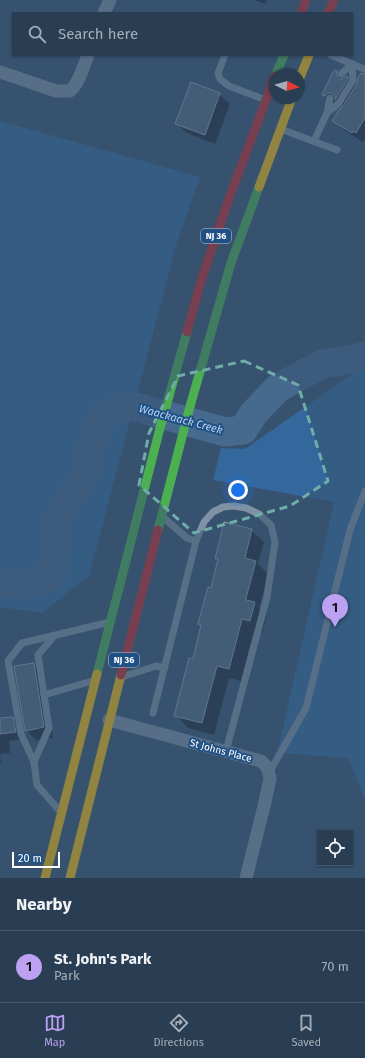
<!DOCTYPE html>
<html lang="en">
<head>
<meta charset="utf-8">
<style>
	:root { --surface:#293e53; --page:#35495d; --text:#f1f3f6; --muted:#a5aeb8; --line:#45576a; --accent:#bca0f2 }
	body { margin:0; font-family:"Fira Sans",sans-serif; background:var(--page); color:var(--text) }
	.controls { position:absolute; right:12px; bottom:12px; display:grid; overflow:hidden; border-radius:0px; box-shadow:0 1px 3px #0004 }
	.controls button { width:36px; height:36px; display:grid; place-items:center; padding:0; border:0; border-bottom:1px solid var(--line); background:var(--surface); color:var(--text); font:20px sans-serif }
	.compass { position:absolute; left:269px; top:68px; width:36px; height:36px; border-radius:50%; background:var(--surface); box-shadow:0 1px 3px #0004; rotate:95deg }
	.scale { position:absolute; left:12px; bottom:10px; width:48px; box-sizing:border-box; padding-left:4px; border:2px solid #fff; border-top:0; font-size:11px; line-height:14px; white-space:nowrap; color:#fff; -webkit-text-stroke:3px #205186; paint-order:stroke }
	.you { position:absolute; left:238px; top:490px; width:14px; height:14px; margin:-10px; border:3px solid #fff; border-radius:50%; background:#1a73e8; box-shadow:0 0 0 6px #1a73e833 }
	.badge { display:grid; place-items:center; width:26px; height:26px; border-radius:50%; background:var(--accent); color:#111; font-size:13px; font-weight:700 }
	.pin { position:absolute; translate:-50% -33px; filter:drop-shadow(0 1px 2px #0008) }
	.pin::after { content:''; position:absolute; top:21px; width:14px; height:12px; background:inherit; clip-path:polygon(0 0,100% 0,50% 100%) }
	.list { margin:0; padding:0; list-style:none }
	h2 { display:flex; justify-content:space-between; align-items:center; height:52px; margin:0; padding:0 16px; font-size:17px }
	h2 small { font-size:13px; font-weight:400; color:var(--muted) }
	.list li { display:grid; grid-template-columns:26px 1fr auto; gap:12px; align-items:center; box-sizing:border-box; height:72px; padding:0 16px; border-top:1px solid var(--line) }
	.list b { display:block; font-size:15px; white-space:nowrap }
	.list p { margin:0; font-size:13px; white-space:nowrap; color:var(--muted) }
	.list em { font-size:13px; font-style:normal; color:var(--muted) }
	.icon { flex:none; width:22px; height:22px; fill:none; stroke:currentColor; stroke-width:2; stroke-linecap:round; stroke-linejoin:round }
	.map { position:relative; flex:none; width:365px; height:878px; overflow:hidden }
	.search { position:absolute; background:var(--surface); box-shadow:0 1px 3px #0004; left:12px; right:12px; top:12px; height:44px; display:flex; align-items:center; gap:10px; box-sizing:border-box; padding:0 14px; border-radius:0px; color:var(--muted); font-size:15px }
	.sheet { height:124px; background:var(--surface) }
	nav { display:flex; justify-content:space-around; align-items:center; box-sizing:border-box; height:56px; border-top:1px solid var(--line); background:var(--surface); font-size:11px; color:var(--muted) }
	nav a { display:grid; justify-items:center; gap:2px }
	nav .on { color:var(--accent) }
	.map>svg:first-child { display:block }
</style>
</head>
<body>
<div class="map">
<svg width="365" height="878" viewBox="0 0 365 878">
	<rect width="100%" height="100%" fill="#37526f"/>
	<g fill="#34689c">
		<path d="M0,121L200,177L177,242L89,576L42,613L0,607Z"/>
		<path d="M365,365V800L348,758L277,753L334,502L213,480L221,448L245,449Z"/>
	</g>
	<g fill="#0007">
		<path d="M255,0H267L265,4Z"/>
		<path d="M336,72L343,79L347,77L354,85L355,89L365,83V141L364,140L363,142L344,130L333,120L343,107L336,100L333,102L330,101L323,94Z"/>
		<path d="M219,94L230,104L215,144L187,133L176,123Z"/>
		<path d="M251,530L264,542L258,564L268,574L259,608L267,615L262,633L254,631L241,681L229,678L214,735L188,728L176,715L193,660L202,627L199,624L212,589L219,561L216,558Z"/>
		<path d="M34,664L44,674L53,738L36,740L26,730Z"/>
		<path d="M12,718L19,725L22,739L9,741L10,753L0,754L1,763H0V719Z"/>
	</g>
	<g fill="none" stroke-linecap="round" stroke-linejoin="round">
		<path stroke="#46698e" stroke-width="29" d="M0,580L18,586L52,576L55,544L54,528L62,509L77,489L88,466L90,449L101,417L125,406L136,407L225,432L243,430L254,413L278,388L322,364L358,358L365,356"/>
	</g>
	<g fill="#556a81" stroke="#91a1b3">
		<path d="M334,70L337,71L336,75L339,79H342L346,76L348,77V79L335,100V96L331,93H328L325,96L322,95Z"/>
		<path d="M361,73L365,74V118L356,133L353,131L352,133L332,121L339,110L343,106L357,83L358,78Z"/>
		<path d="M191,82L220,93L205,135L175,124Z"/>
		<path d="M224,522L252,529L245,558L256,561L246,598V600L255,602L250,621L242,619L229,669L217,666L202,723L174,716L189,658L193,659L201,625L198,624L208,587L211,588L218,559H215Z"/>
		<path d="M34,663L44,727L25,731L14,666Z"/>
		<path d="M13,717L16,732L0,734V718Z"/>
	</g>
	<g fill="none" stroke-linecap="round" stroke-linejoin="round">
		<g stroke="#7e91a5" stroke-width="7">
			<path d="M225,55L218,73L220,79L229,86L263,99"/>
			<path d="M331,55L364,69"/>
			<path d="M341,74L352,64"/>
			<path d="M327,113L339,103L353,80L352,64"/>
			<path d="M283,130L337,150"/>
			<path d="M314,141L327,113L330,98"/>
			<path d="M165,519L187,538L196,541"/>
			<path d="M125,676L156,666L165,668"/>
			<path d="M44,695L92,681"/>
			<path d="M153,713L196,541L204,522L213,512L223,507L234,506L246,508L259,514L271,525L275,542L267,597L226,751"/>
			<path d="M34,762L49,728L38,655L54,636"/>
			<path d="M269,773L306,708L350,530L365,491"/>
			<path d="M58,809L37,785L34,762L21,734L8,661L22,643L106,623"/>
		</g>
		<g stroke="#7e91a5" stroke-width="13">
			<path d="M104,13L110,0"/>
			<path d="M0,72L56,91H70C80,82 83,67 88,55"/>
			<path d="M109,720L261,761L266,766L268,770L270,779L264,806L246,878"/>
		</g>
		<g stroke="#4caf50" stroke-width="9">
			<path d="M276,74L284,55"/>
			<path d="M158,530L189,410L231,263L259,187"/>
			<path d="M97,674L160,428L187,332"/>
		</g>
		<g stroke="#ffc107" stroke-width="9">
			<path d="M299,80L309,55"/>
			<path d="M259,187L292,98"/>
			<path d="M45,878L97,674"/>
			<path d="M70,878L121,675"/>
		</g>
		<g stroke="#c62828" stroke-width="9">
			<path d="M301,13L306,0"/>
			<path d="M328,13L334,0"/>
			<path d="M187,332L201,281L227,204L275,76"/>
			<path d="M121,675L158,530"/>
		</g>
	</g>
	<path d="M0 0H365V878H0ZM244,361L298,385L328,481L290,506L194,533L139,485L149,433L178,376Z" fill="#37526f" fill-opacity=".55" fill-rule="evenodd"/>
	<path fill="none" stroke="#6fada8" stroke-width="3" stroke-dasharray="8 5" stroke-linejoin="round" d="M244,361L298,385L328,481L290,506L194,533L139,485L149,433L178,376Z"/>
	<g text-anchor="middle" stroke-width="4" stroke-linejoin="round" paint-order="stroke">
		<g fill="#205186" stroke="#bccbdb" stroke-width="1">
			<rect x="201" y="229" width="30" height="14" rx="3"/>
			<rect x="109" y="653" width="30" height="14" rx="3"/>
		</g>
		<g font-size="9" font-weight="bold" fill="#fff">
			<text x="216" y="239">NJ 36</text>
			<text x="124" y="663">NJ 36</text>
		</g>
		<g font-size="10" fill="#fff" stroke="#205186">
			<text transform="translate(221 750) rotate(15)" y="4">St Johns Place</text>
		</g>
		<g font-size="11" font-style="italic" fill="#b5d3f1" stroke="#205186">
			<text transform="translate(181 419) rotate(15)" y="4">Waackaack Creek</text>
		</g>
	</g>
</svg>
<div class="controls">
<button><svg class="icon" aria-label="locate" viewBox="0 0 24 24"><circle cx="12" cy="12" r="6"/><path d="M12 2v4M12 18v4M2 12h4M18 12h4"/></svg></button>
</div>
<svg class="compass" viewBox="-18 -18 36 36"><path d="M0-13l5 13h-10z" fill="#e53935"/><path d="M0 13l5-13h-10z" fill="#a5aeb8"/></svg>
<div class="scale">20 m</div>
<div class="you"></div>
<div class="pin badge" style="left:335px;top:627px">1</div>
<div class="search"><svg class="icon" aria-label="search" viewBox="0 0 24 24"><circle cx="10" cy="10" r="6"/><path d="M15 15l6 6"/></svg>Search here</div>
</div>
<section class="sheet">
<h2>Nearby<small></small></h2>
<ul class="list">
<li><span class="badge">1</span><div><b>St. John's Park</b><p>Park</p></div><em>70 m</em></li>
</ul>
</section>
<nav>
<a class="on"><svg class="icon" aria-label="map" viewBox="0 0 24 24"><path d="M3 6l6-2 6 2 6-2v14l-6 2-6-2-6 2zM9 4v14M15 6v14"/></svg>Map</a>
<a><svg class="icon" aria-label="directions" viewBox="0 0 24 24"><path d="M12 3l9 9-9 9-9-9zM9 14v-3h6M13 9l2 2-2 2"/></svg>Directions</a>
<a><svg class="icon" aria-label="saved" viewBox="0 0 24 24"><path d="M7 4h10v16l-5-4-5 4z"/></svg>Saved</a>
</nav>
</body>
</html>
